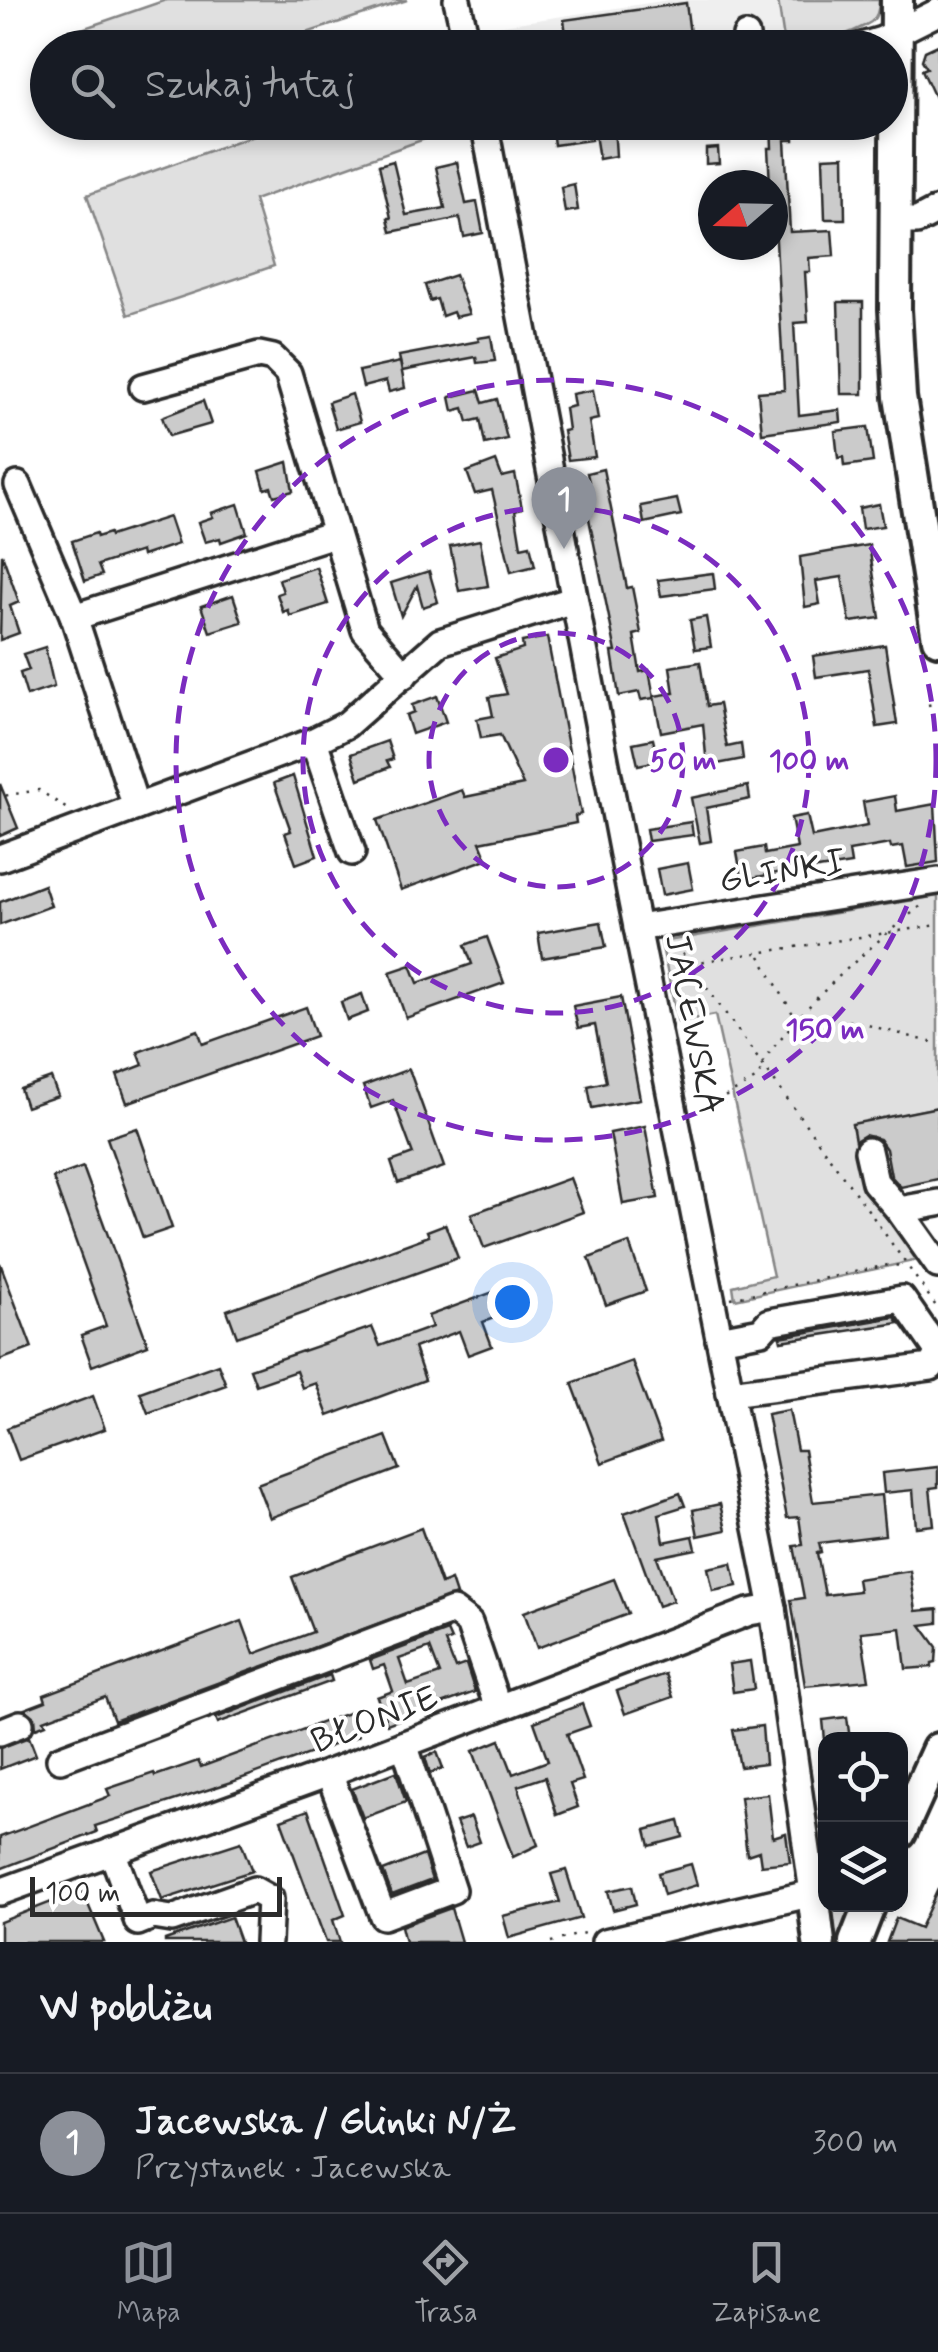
<!DOCTYPE html>
<html lang="pl">
<head>
<meta charset="utf-8">
<style>
	:root { --surface:#171b24; --page:#242831; --text:#f1f3f6; --muted:#9ea1a6; --line:#363941; --accent:#8c9099 }
	body { margin:0; font-family:Mynerve,sans-serif; background:var(--page); color:var(--text) }
	.controls { position:absolute; right:30px; bottom:30px; display:grid; overflow:hidden; border-radius:20px; box-shadow:0 5px 15px #0003 }
	.controls button { width:90px; height:90px; display:grid; place-items:center; padding:0; border:0; border-bottom:2px solid var(--line); background:var(--surface); color:var(--text); font:50px sans-serif }
	.compass { position:absolute; left:698px; top:170px; width:90px; height:90px; border-radius:50%; background:var(--surface); box-shadow:0 5px 15px #0003; rotate:250deg }
	.scale { position:absolute; left:30px; bottom:25px; width:252px; box-sizing:border-box; padding-left:10px; border:5px solid #2b2b2b; border-top:0; font-size:28px; line-height:35px; white-space:nowrap; color:#2b2b2b; -webkit-text-stroke:8px #fff; paint-order:stroke }
	.you { position:absolute; left:512px; top:1302px; width:35px; height:35px; margin:-25px; border:8px solid #fff; border-radius:50%; background:#1a73e8; box-shadow:0 0 0 15px #1a73e833 }
	.badge { display:grid; place-items:center; width:65px; height:65px; border-radius:50%; background:var(--accent); color:#fff; font-size:32px; font-weight:700 }
	.pin { position:absolute; translate:-50% -82px; filter:drop-shadow(0 2px 5px #0008) }
	.pin::after { content:''; position:absolute; top:52px; width:35px; height:30px; background:inherit; clip-path:polygon(0 0,100% 0,50% 100%) }
	.list { margin:0; padding:0; list-style:none }
	h2 { display:flex; justify-content:space-between; align-items:center; height:130px; margin:0; padding:0 40px; font-size:42px }
	h2 small { font-size:32px; font-weight:400; color:var(--muted) }
	.list li { display:grid; grid-template-columns:65px 1fr auto; gap:30px; align-items:center; box-sizing:border-box; height:140px; padding:0 40px; border-top:2px solid var(--line) }
	.list b { display:block; font-size:38px; white-space:nowrap }
	.list p { margin:0; font-size:32px; white-space:nowrap; color:var(--muted) }
	.list em { font-size:32px; font-style:normal; color:var(--muted) }
	.icon { flex:none; width:55px; height:55px; fill:none; stroke:currentColor; stroke-width:2; stroke-linecap:round; stroke-linejoin:round }
	.map { position:relative; flex:none; width:938px; height:1942px; overflow:hidden }
	.search { position:absolute; background:var(--surface); box-shadow:0 5px 15px #0003; left:30px; right:30px; top:30px; height:110px; display:flex; align-items:center; gap:25px; box-sizing:border-box; padding:0 35px; border-radius:55px; color:var(--muted); font-size:38px }
	.sheet { height:270px; background:var(--surface) }
	nav { display:flex; justify-content:space-around; align-items:center; box-sizing:border-box; height:140px; border-top:2px solid var(--line); background:var(--surface); font-size:28px; color:var(--muted) }
	nav a { display:grid; justify-items:center; gap:5px }
	nav .on { color:var(--accent) }
	.map>svg:first-child { display:block }
</style>
</head>
<body>
<div class="map">
<svg width="938" height="1942" viewBox="0 0 938 1942">
	<rect width="100%" height="100%" fill="#fff"/>
	<filter id="ink" filterUnits="userSpaceOnUse"><feTurbulence type="fractalNoise" baseFrequency=".01" numOctaves="2"/><feDisplacementMap in="SourceGraphic" scale="20" xChannelSelector="R" yChannelSelector="G"/><feConvolveMatrix kernelMatrix="1 2 1 2 8 2 1 2 1" color-interpolation-filters="sRGB"/></filter>
	<g filter="url(#ink)">
		<path fill="#efefef" d="M669,0H778L785,47H487L483,28Z"/>
		<g fill="#e0e0e0" stroke="#868686" stroke-width="2.5">
			<path d="M166,0H407L264,47H88L79,30Z"/>
			<path d="M778,0H879C879,8 878,17 871,22C853,34 806,48 785,47Z"/>
			<path d="M472,122L254,200L274,266L128,315L87,195L287,123Z"/>
			<path d="M938,896V1107L852,1125L857,1147L923,1259L735,1299L733,1286L773,1276L715,1015L678,1022L661,942Z"/>
			<path d="M835,1905H859L843,1942H830L828,1915Z"/>
		</g>
		<g fill="#cbcbcb" stroke="#2b2b2b" stroke-width="2.5" fill-rule="evenodd">
			<path d="M686,3L690,34L596,48H568L564,20Z"/>
			<path d="M938,45V104L922,70L927,68L922,60L925,51Z"/>
			<path d="M551,122H589L591,140L554,145Z"/>
			<path d="M771,122H794V140H785L790,232L832,230L834,256L809,258L810,272H805L808,322L794,323L799,415L840,410L841,422L762,433L758,392L784,390L773,185H770L768,148H772Z"/>
			<path d="M614,125L616,156L599,159L594,128Z"/>
			<path d="M718,148L719,163L706,164V149Z"/>
			<path d="M844,156L845,219H825L823,157Z"/>
			<path d="M393,161L406,215L445,208L436,167L457,162L466,204L477,202L483,233L464,237L460,218L391,232L388,218H391L379,165Z"/>
			<path d="M574,184L578,210L565,212L561,187Z"/>
			<path d="M455,275L469,314L455,317L453,312L442,316L437,299L430,301L425,285Z"/>
			<path d="M838,302H863V394H841Z"/>
			<path d="M491,336L495,361L477,363L476,357L402,371L399,356L479,341L478,338Z"/>
			<path d="M400,362L405,388L389,392L386,381L363,387L359,371Z"/>
			<path d="M479,390L483,403L497,399L507,439L485,444L480,419L468,422L464,408L453,411L450,397Z"/>
			<path d="M593,390L598,419L589,421L595,457L568,460L563,431L568,430L565,408L574,406L572,394Z"/>
			<path d="M352,394L360,422L336,429L328,402Z"/>
			<path d="M203,401L211,424L169,436L162,417Z"/>
			<path d="M868,427L873,462L844,466L843,457L838,458L835,431Z"/>
			<path d="M496,461L502,477L515,474L522,508L515,510L521,547L530,545L535,566L511,572L492,490L475,494L467,472Z"/>
			<path d="M288,462L293,491L274,496L271,487L265,489L260,471Z"/>
			<path d="M603,469L627,588L632,587L641,633L634,635L640,672L649,670L654,698L641,700L639,692L619,696L612,652H616L582,484L589,482L587,473Z"/>
			<path d="M677,499L681,515L644,523L641,506Z"/>
			<path d="M238,504L247,533L221,542L220,538L205,542L198,522L213,517L211,513Z"/>
			<path d="M879,504L883,526L862,529L859,508Z"/>
			<path d="M169,517L178,544L142,556L141,551L98,565L102,575L85,581L72,541L96,533L97,537L109,533L110,536Z"/>
			<path d="M480,540L488,586L459,591L450,546Z"/>
			<path d="M869,545L880,618L850,622L842,577L816,581L820,604L805,607L800,557Z"/>
			<path d="M2,554L19,602L10,606L19,633L0,640Z"/>
			<path d="M316,567L328,604L290,616L288,610L283,612L277,594L283,592L279,579Z"/>
			<path d="M429,571L438,602L423,607L417,586L401,616L391,583Z"/>
			<path d="M713,573L715,589L661,596L658,580Z"/>
			<path d="M233,595L242,622L210,632L201,606Z"/>
			<path d="M706,617L711,647L695,649L690,620Z"/>
			<path d="M547,637L581,814L575,816L576,823L480,842L487,859L401,890L377,820L462,790L465,797L523,785L500,735L481,738L477,719L493,716L489,697L507,694L495,658L523,649L522,642Z"/>
			<path d="M885,645L897,724L877,727L868,669L816,677L813,656Z"/>
			<path d="M45,647L54,687L27,696L20,673L29,670L23,654Z"/>
			<path d="M700,662L707,706L719,704L727,747L741,744L743,759L707,766L703,724L661,732L654,696L674,693L670,667Z"/>
			<path d="M437,696L446,722L412,734L406,715L414,712L412,705Z"/>
			<path d="M653,739L658,761L638,765L633,743Z"/>
			<path d="M387,741L393,759L387,761L390,767L359,779L351,754Z"/>
			<path d="M293,776L317,856L296,864L285,833L291,831L274,783Z"/>
			<path d="M0,784L18,828L0,836Z"/>
			<path d="M748,786L750,799L706,808L711,841L700,843L691,798Z"/>
			<path d="M895,796L897,811L935,804L938,862L907,867L903,846L891,848L890,844L849,851L851,864L798,872L797,869L742,880L737,852L764,847L765,854L797,848L791,818L807,815L812,837L867,826L863,802Z"/>
			<path d="M691,822L693,835L648,841L646,829Z"/>
			<path d="M688,863L693,889L662,895L657,869Z"/>
			<path d="M44,885L51,906L0,925V902Z"/>
			<path d="M601,922L606,947L542,958L538,933Z"/>
			<path d="M487,937L504,983L406,1018L390,972L411,965L418,983L472,964L465,945Z"/>
			<path d="M362,994L368,1012L347,1020L341,1002Z"/>
			<path d="M621,997L640,1099L592,1108L588,1086L606,1082L595,1025L578,1028L573,1006Z"/>
			<path d="M306,1007L316,1036L127,1103L117,1075L143,1065L138,1052L198,1030L203,1044Z"/>
			<path d="M409,1069L444,1167L398,1183L391,1162L413,1154L393,1100L371,1108L363,1086Z"/>
			<path d="M51,1078L58,1096L26,1107L20,1089Z"/>
			<path d="M938,1107V1179L901,1187L891,1176L886,1149L879,1139L865,1135L855,1141L852,1124Z"/>
			<path d="M645,1126L658,1198L623,1204L610,1133Z"/>
			<path d="M137,1128L172,1228L143,1238L107,1138Z"/>
			<path d="M83,1167L148,1345L92,1366L81,1335L106,1326L53,1178Z"/>
			<path d="M570,1178L583,1212L484,1248L471,1214Z"/>
			<path d="M445,1224L458,1258L237,1337L227,1310L429,1236L427,1231Z"/>
			<path d="M629,1243L646,1291L606,1305L589,1258Z"/>
			<path d="M0,1263L32,1348L0,1360Z"/>
			<path d="M493,1292L502,1315L483,1322L492,1346L468,1355L459,1331L414,1348L425,1380L328,1416L316,1383L302,1388L296,1371L256,1385L250,1369L372,1327L380,1346L432,1327L428,1316Z"/>
			<path d="M895,1317L899,1323L781,1341L780,1337Z"/>
			<path d="M632,1361L661,1441L602,1463L572,1383Z"/>
			<path d="M218,1364L226,1385L148,1413L140,1392Z"/>
			<path d="M93,1396L105,1429L19,1460L7,1428Z"/>
			<path d="M789,1410L797,1450H804L813,1502L881,1495L885,1535L819,1543L821,1552L817,1553L825,1595L859,1591L857,1579L910,1571L916,1611L938,1609V1623L921,1625L937,1647L936,1662L932,1663V1667L906,1669L901,1628L861,1632L869,1680L805,1686L791,1600L804,1598L794,1546L803,1545L799,1517L787,1518L767,1414Z"/>
			<path d="M386,1436L399,1469L270,1518L257,1484Z"/>
			<path d="M938,1467V1487L930,1488L934,1525L916,1527L913,1490L884,1493L882,1473Z"/>
			<path d="M680,1493L685,1506L659,1514L664,1542L693,1536L696,1549L657,1557L673,1601L658,1606L624,1513Z"/>
			<path d="M720,1504L726,1530L698,1536L693,1510Z"/>
			<path d="M421,1528L441,1584L451,1580L456,1595L114,1721L105,1697L44,1720L46,1724L36,1728L35,1717L25,1709L46,1701L44,1695L242,1621L254,1654L313,1632L292,1577Z"/>
			<path d="M732,1563L737,1586L713,1591L708,1568Z"/>
			<path d="M614,1579L628,1614L537,1648L524,1612Z"/>
			<path d="M447,1631L451,1640L445,1642L455,1668L466,1664L475,1692L387,1724L377,1697L393,1691L384,1665L373,1669L370,1660ZM430,1648L440,1674L408,1685L399,1659Z"/>
			<path d="M750,1661L754,1689L733,1692L729,1664Z"/>
			<path d="M665,1674L673,1697L625,1714L617,1691Z"/>
			<path d="M330,1675L332,1681L218,1723L216,1718Z"/>
			<path d="M582,1704L590,1726L567,1734L583,1780L570,1784L578,1807L557,1815L545,1777L518,1786L538,1845L513,1857L473,1751L500,1740L513,1774L548,1761L534,1722Z"/>
			<path d="M350,1712L358,1736L232,1782L95,1826L97,1832L0,1869V1837L110,1796L107,1789L154,1773L155,1776L198,1761L201,1767Z"/>
			<path d="M847,1717L850,1740H825L823,1720Z"/>
			<path d="M762,1726L765,1764L740,1767L733,1730Z"/>
			<path d="M29,1737L36,1755L0,1769V1748Z"/>
			<path d="M437,1752L443,1768L430,1773L425,1757Z"/>
			<path d="M396,1772L406,1802L363,1818L352,1789Z"/>
			<path d="M768,1794L773,1837L786,1833L790,1862L761,1865L759,1851L747,1855L740,1797Z"/>
			<path d="M308,1810L345,1915L333,1920L340,1942H326L281,1820Z"/>
			<path d="M471,1817L480,1842L466,1847L456,1822Z"/>
			<path d="M679,1821L683,1837L650,1846L646,1830Z"/>
			<path d="M241,1842L252,1871L162,1900L151,1871Z"/>
			<path d="M424,1855L432,1880L392,1895L383,1871Z"/>
			<path d="M691,1864L697,1885L664,1895L658,1873Z"/>
			<path d="M566,1870L581,1918L509,1938L503,1916L560,1902L551,1874Z"/>
			<path d="M632,1886L636,1904L613,1910L608,1891Z"/>
			<path d="M938,1889V1942H887L896,1918L920,1928Z"/>
			<path d="M82,1890L104,1942H0V1922Z"/>
			<path d="M451,1908L461,1942H405L401,1926Z"/>
			<path d="M231,1917L240,1942H165V1940Z"/>
		</g>
		<g fill="none" stroke-linecap="round" stroke-linejoin="round">
			<g stroke="#2b2b2b" stroke-width="32">
				<g id="minor">
					<path d="M457,0L468,48"/>
					<path d="M746,36L747,48"/>
					<path d="M855,48L882,40L938,12"/>
					<path d="M484,122L632,902L773,1608L813,1893L605,1942"/>
					<path d="M895,221H917L938,210"/>
					<path d="M143,387L259,355L273,358L288,373L365,630L404,675"/>
					<path d="M18,485L74,617"/>
					<path d="M314,741L352,852"/>
					<path d="M136,807L74,617L334,534"/>
					<path d="M0,858L314,741L346,725L440,642L573,600"/>
					<path d="M637,928L938,881"/>
					<path d="M868,1151L875,1182L899,1210L938,1203"/>
					<path d="M899,1210L938,1265"/>
					<path d="M719,1339L761,1331L769,1322L902,1299L938,1351"/>
					<path d="M730,1393L931,1367L938,1353"/>
					<path d="M0,1732L20,1724"/>
					<path d="M60,1759L453,1611L469,1623L498,1708"/>
					<path d="M329,1773L383,1916L452,1890L404,1744"/>
					<path d="M112,1851L138,1922L153,1916L172,1919L254,1890L270,1899L268,1942"/>
					<path d="M0,1892L329,1773L749,1612L773,1608"/>
				</g>
			</g>
			<g stroke="#2b2b2b" stroke-width="38">
				<g id="major">
					<path d="M897,0L895,309L900,397L938,639"/>
					<path d="M900,1833L938,1749"/>
					<path d="M819,1942L813,1893L826,1892"/>
					<path d="M855,1942L870,1904"/>
				</g>
			</g>
			<g stroke="#2b2b2b" stroke-width="2.5" stroke-dasharray="2.5 8" stroke-linecap="butt">
				<path d="M928,705L938,703"/>
				<path d="M0,789L3,796L39,790L67,809"/>
				<path d="M676,945L856,1194"/>
				<path d="M760,956L797,1021H853L938,1044"/>
				<path d="M692,963L938,925"/>
				<path d="M716,1102L757,1078C762,1071 761,1065 766,1058C801,1007 872,944 921,906"/>
				<path d="M861,1200L938,1309"/>
				<path d="M731,1298L888,1265L906,1266"/>
				<path d="M551,1942L588,1932"/>
			</g>
			<use href="#minor" stroke="#fff" stroke-width="25"/>
			<use href="#major" stroke="#fff" stroke-width="30"/>
		</g>
	</g>
	<g fill="none" stroke="#7b2cbf" stroke-width="5" stroke-dasharray="18 12">
		<circle cx="556" cy="760" r="127"/>
		<circle cx="556" cy="760" r="253"/>
		<circle cx="556" cy="760" r="380"/>
	</g>
	<g text-anchor="middle" stroke-width="8" stroke-linejoin="round" paint-order="stroke">
		<g font-size="35" fill="#2b2b2b" stroke="#fff">
			<text transform="translate(782 870) rotate(-9)" y="12">GLINKI</text>
			<text transform="translate(695 1024) rotate(79)" y="12">JACEWSKA</text>
			<text transform="translate(374 1718) rotate(-21)" y="12">BŁONIE</text>
		</g>
	</g>
	<circle cx="556" cy="760" r="15" fill="#7b2cbf" stroke="#fff" stroke-width="5"/>
	<g font-size="30" text-anchor="middle" font-weight="bold" fill="#7b2cbf" stroke="#fff" stroke-width="8" stroke-linejoin="round" paint-order="stroke">
		<text x="683" y="770">50 m</text>
		<text x="809" y="770">100 m</text>
		<text x="825" y="1039">150 m</text>
	</g>
</svg>
<div class="controls">
<button><svg class="icon" aria-label="locate" viewBox="0 0 24 24"><circle cx="12" cy="12" r="6"/><path d="M12 2v4M12 18v4M2 12h4M18 12h4"/></svg></button>
<button><svg class="icon" aria-label="layers" viewBox="0 0 24 24"><path d="M12 4l9 5-9 5-9-5zM3 14l9 5 9-5"/></svg></button>
</div>
<svg class="compass" viewBox="-18 -18 36 36"><path d="M0-13l5 13h-10z" fill="#e53935"/><path d="M0 13l5-13h-10z" fill="#9ea1a6"/></svg>
<div class="scale">100 m</div>
<div class="you"></div>
<div class="pin badge" style="left:564px;top:549px">1</div>
<div class="search"><svg class="icon" aria-label="search" viewBox="0 0 24 24"><circle cx="10" cy="10" r="6"/><path d="M15 15l6 6"/></svg>Szukaj tutaj</div>
</div>
<section class="sheet">
<h2>W pobliżu<small></small></h2>
<ul class="list">
<li><span class="badge">1</span><div><b>Jacewska / Glinki N/Ż</b><p>Przystanek · Jacewska</p></div><em>300 m</em></li>
</ul>
</section>
<nav>
<a class="on"><svg class="icon" aria-label="map" viewBox="0 0 24 24"><path d="M3 6l6-2 6 2 6-2v14l-6 2-6-2-6 2zM9 4v14M15 6v14"/></svg>Mapa</a>
<a><svg class="icon" aria-label="directions" viewBox="0 0 24 24"><path d="M12 3l9 9-9 9-9-9zM9 14v-3h6M13 9l2 2-2 2"/></svg>Trasa</a>
<a><svg class="icon" aria-label="saved" viewBox="0 0 24 24"><path d="M7 4h10v16l-5-4-5 4z"/></svg>Zapisane</a>
</nav>
</body>
</html>
